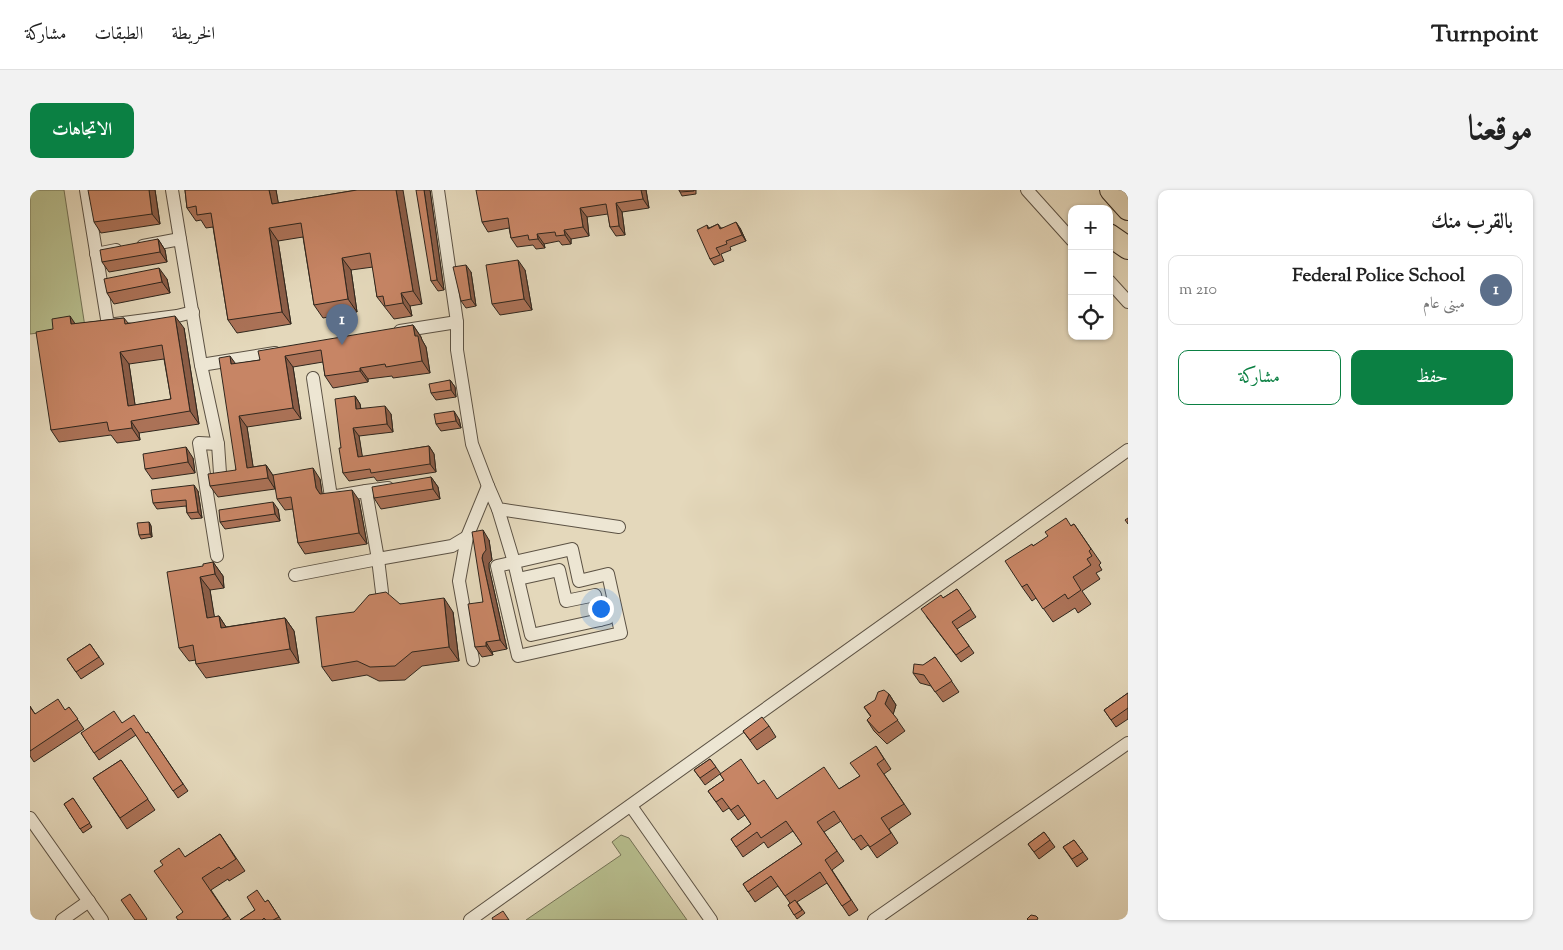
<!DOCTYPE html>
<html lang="ar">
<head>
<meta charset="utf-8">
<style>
	:root { --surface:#fff; --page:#f2f2f2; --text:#222; --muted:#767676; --line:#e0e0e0; --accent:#0b8043 }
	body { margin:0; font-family:"Sorts Mill Goudy",Amiri,serif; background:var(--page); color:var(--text); direction:rtl }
	.controls { position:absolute; right:15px; top:15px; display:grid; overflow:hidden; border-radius:10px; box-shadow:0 1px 4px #0004 }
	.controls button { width:45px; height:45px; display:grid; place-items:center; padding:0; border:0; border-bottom:1px solid var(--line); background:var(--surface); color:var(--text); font:25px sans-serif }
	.you { position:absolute; left:570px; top:418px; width:18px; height:18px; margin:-12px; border:4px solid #fff; border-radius:50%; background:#1a73e8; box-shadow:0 0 0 8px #1a73e833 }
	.badge { display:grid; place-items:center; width:32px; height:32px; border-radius:50%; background:var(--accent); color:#fff; font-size:16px; font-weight:700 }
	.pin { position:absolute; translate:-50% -41px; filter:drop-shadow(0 1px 2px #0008) }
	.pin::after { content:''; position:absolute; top:26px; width:18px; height:15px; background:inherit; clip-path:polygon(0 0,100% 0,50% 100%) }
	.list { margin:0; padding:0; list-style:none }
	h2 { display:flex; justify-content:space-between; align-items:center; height:65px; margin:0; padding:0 20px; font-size:21px }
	h2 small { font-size:16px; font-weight:400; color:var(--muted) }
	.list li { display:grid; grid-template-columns:32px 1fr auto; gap:15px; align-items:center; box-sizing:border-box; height:70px; margin:0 10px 10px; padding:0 10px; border:1px solid var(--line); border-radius:10px }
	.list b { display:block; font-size:19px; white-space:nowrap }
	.list p { margin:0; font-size:16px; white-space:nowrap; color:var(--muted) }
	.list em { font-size:16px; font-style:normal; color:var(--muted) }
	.actions { display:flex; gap:10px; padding:15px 20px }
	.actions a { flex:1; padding:11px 0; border:1px solid var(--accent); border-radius:10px; text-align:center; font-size:18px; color:var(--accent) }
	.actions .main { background:var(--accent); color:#fff }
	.icon { flex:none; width:28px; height:28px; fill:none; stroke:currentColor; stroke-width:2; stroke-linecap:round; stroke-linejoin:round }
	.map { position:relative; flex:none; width:1098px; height:730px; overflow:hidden; direction:ltr; border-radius:10px }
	header { display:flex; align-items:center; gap:30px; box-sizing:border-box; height:70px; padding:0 25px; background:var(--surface); border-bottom:1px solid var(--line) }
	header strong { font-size:24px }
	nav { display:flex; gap:28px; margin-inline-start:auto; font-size:18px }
	.intro { display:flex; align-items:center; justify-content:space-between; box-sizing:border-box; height:120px; padding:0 30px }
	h1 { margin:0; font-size:35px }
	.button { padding:12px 22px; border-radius:10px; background:var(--accent); color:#fff; font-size:18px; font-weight:700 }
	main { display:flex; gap:30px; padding:0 30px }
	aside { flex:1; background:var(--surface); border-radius:10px; box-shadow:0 1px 4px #0004 }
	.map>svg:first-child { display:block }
</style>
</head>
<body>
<header>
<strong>Turnpoint</strong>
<nav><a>الخريطة</a><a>الطبقات</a><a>مشاركة</a></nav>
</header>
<div class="intro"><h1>موقعنا</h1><a class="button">الاتجاهات</a></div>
<main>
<aside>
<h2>بالقرب منك<small></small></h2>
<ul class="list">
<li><span class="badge" style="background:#5c6f8a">1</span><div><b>Federal Police School</b><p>مبنى عام</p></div><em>210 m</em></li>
</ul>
<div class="actions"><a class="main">حفظ</a><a>مشاركة</a></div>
</aside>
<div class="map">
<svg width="1098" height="730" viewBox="0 0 1098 730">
	<rect width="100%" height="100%" fill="#e4d8bb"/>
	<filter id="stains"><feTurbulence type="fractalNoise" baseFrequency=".004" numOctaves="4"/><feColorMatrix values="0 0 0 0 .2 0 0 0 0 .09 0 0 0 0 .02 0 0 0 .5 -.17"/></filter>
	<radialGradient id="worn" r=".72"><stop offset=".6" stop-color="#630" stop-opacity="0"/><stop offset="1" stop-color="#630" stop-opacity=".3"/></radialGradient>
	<g fill="#b7be8e" stroke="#737256">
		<path d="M9,0H34L55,137L0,144V1Z"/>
		<path d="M591,645L599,648L657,730H496L591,665L582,652Z"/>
	</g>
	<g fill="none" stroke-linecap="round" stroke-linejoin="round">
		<g stroke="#5c5244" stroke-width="14">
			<g id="street">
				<path d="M56,0L78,135L147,126L163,122"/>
				<path d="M142,0L150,49"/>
				<path d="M408,0L427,132V160L442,254L458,296"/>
				<path d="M997,0L1042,50"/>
				<path d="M113,56L150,49L171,175L188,254L190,283"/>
				<path d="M66,64L86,60"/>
				<path d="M1079,91L1098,112"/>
				<path d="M370,141L427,132"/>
				<path d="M171,175L245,163"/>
				<path d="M283,188L301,307L336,301"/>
				<path d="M358,298L336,301L348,369L422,356L437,347"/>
				<path d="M468,319L484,372L501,445L570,430"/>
				<path d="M542,359L549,391L578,384L591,443L488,466L467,376Z"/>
				<path d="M187,366L169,253L188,254"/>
				<path d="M265,385L348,369L352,402"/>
				<path d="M488,389L529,380L536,411L565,405L570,430L578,428"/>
				<path d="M443,470L429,391L437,347L458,296L468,319L589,337"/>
				<path d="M601,616L681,730"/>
				<path d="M0,628L72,730"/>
				<path d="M32,730L59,711"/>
				<path d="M440,730L1098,260"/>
				<path d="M844,730L1098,553"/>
			</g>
		</g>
		<g stroke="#2f261d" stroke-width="24">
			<g id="highway">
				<path d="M1081,0L1098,19"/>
				<path d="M1079,45L1098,58"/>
			</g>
		</g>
		<use href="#street" stroke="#ede6d3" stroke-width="12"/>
		<use href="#highway" stroke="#e4d8bb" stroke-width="22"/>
	</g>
	<g fill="#ab7257" stroke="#2f261d" fill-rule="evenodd">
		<path d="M125,0L130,34L71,43L64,32Z"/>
		<path d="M155,0H246L248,13L327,0L392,114L380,116L382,126L364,129L347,107L343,77L321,80L327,122L293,128L284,115L273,47L248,51L261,134L207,143L198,130L183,37L176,38L171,30L166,31L157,18Z"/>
		<path d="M616,0L619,18L592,22L595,45L586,46L580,37L578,24L557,27L559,46L541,49V54L532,55L529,51L514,54L515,58L506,59L503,55L487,57L481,48L479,38L458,42L452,32Z"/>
		<path d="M649,0H666V4L652,6Z"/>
		<path d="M400,1L414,100L408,101L401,91Z"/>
		<path d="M688,34L691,38H710L716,51L700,57L701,60L691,64L694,71L684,75L680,69L677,35L679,38Z"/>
		<path d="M128,49L135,60L137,72L79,82L72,72Z"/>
		<path d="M495,80L502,120L470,125L462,114Z"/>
		<path d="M441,82L446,116L436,118L431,111Z"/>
		<path d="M137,89L140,103L84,114L77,103Z"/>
		<path d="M94,128L98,133L154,138L169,234L109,243L110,250L87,253L81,245L29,252L21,240L23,139L45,134ZM134,169L141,209L105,215L99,174Z"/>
		<path d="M383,135L391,147L392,150L396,157L400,183L363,188L362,186L338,189V192L303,198L295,186L293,172L263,177L271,229L217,237L223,277L236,275L244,287L245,299L188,307L180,296L206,280L205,174L230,170Z"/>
		<path d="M420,190L425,197L426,207L406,210L401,203Z"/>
		<path d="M325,206L330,214L331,219L361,224L363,242L329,246L332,267L399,256L404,264L406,282L347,291L344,287L319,291L313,283L311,258Z"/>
		<path d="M429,229L431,238L411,241L406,234Z"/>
		<path d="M163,268L165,283L122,289L115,279Z"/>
		<path d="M401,287L408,297L410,309L351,319L344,308Z"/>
		<path d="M290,289L292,304L329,310L337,354L275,364L268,353L263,319L255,320L247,309Z"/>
		<path d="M168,301L172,328L161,329L157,323L156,316L127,319L123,313Z"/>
		<path d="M248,319L250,331L195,339L190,332Z"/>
		<path d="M119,332L121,336L122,347L111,349L109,345Z"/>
		<path d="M1044,334L1071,373L1069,375L1072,380L1066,383L1070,389L1052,401L1061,414L1048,423L1045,418L1023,432L1006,408L1002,411L992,397L1003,356Z"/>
		<path d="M459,350L462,370L459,373V378L477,459L462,462L463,465L452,467L445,457L453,412Z"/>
		<path d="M183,372L193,386L194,398L180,400L184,427L189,426L196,437L255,428L264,441L269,473L176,488L166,474V470L159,471L149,458L173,376Z"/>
		<path d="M927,399L946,427L927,439L944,463L931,472L896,426L913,408Z"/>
		<path d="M370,414L423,422L429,471L392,476L375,490L349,491L337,485L302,491L292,477L324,422Z"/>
		<path d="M60,454L74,474L51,489L37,469Z"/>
		<path d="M905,467L929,502L913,512L901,496L890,493L883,483Z"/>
		<path d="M1098,503V529L1086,537L1074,520Z"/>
		<path d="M859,504L866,515L863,524L875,541L857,554L844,541L837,530L841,527L834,517Z"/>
		<path d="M0,516L5,524L36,520L39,517L54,539L4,572L0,566Z"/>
		<path d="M92,533L116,543L118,542L158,601L148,608L106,545L69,570L51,543Z"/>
		<path d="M739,536L746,547L727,560L713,541Z"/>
		<path d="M846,556L861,579L854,584L881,624L859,639L868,653L847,668L838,655L831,660L811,631L794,642L814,671L802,680L828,720L819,726L797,693L767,712L775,723L767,729L758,715L760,713L748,696L725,712L713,694L772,654L763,641L738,658L734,652L713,667L701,649L721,634L715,625L708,630L699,618L693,622L678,601L694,590L690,584L675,595L664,580L680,569L691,584L728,594L747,609L809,599L830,586Z"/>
		<path d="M91,570L125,620L97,639L63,588Z"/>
		<path d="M43,608L62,637L53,643L34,614Z"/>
		<path d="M1014,642L1025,657L1009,669L998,654Z"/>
		<path d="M190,644L215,681L199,691L198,689L181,700L201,730H148L153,722L155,667Z"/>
		<path d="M1044,650L1058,669L1047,677L1033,657Z"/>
		<path d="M238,710L251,730H210L225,720Z"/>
	</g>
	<g fill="#8b5d47" stroke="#2f261d">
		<path d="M119,0H125L130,34L122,24Z"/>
		<path d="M239,0H246L251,27L242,14Z"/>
		<path d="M366,0H373L392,114L383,101Z"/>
		<path d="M394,0H400L414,100L407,90Z"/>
		<path d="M611,0H616L619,18L613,9Z"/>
		<path d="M586,13L592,22L595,45L589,36Z"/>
		<path d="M550,18L557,27L559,46L553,37Z"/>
		<path d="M706,32L710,38L716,51L712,45Z"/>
		<path d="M239,38L248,51L261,134L252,122Z"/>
		<path d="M534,40L541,49V54L535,45Z"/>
		<path d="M507,44L514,54L515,58L508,49Z"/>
		<path d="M128,49L135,60L137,72L130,62Z"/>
		<path d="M312,68L321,80L327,122L318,109Z"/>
		<path d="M488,70L495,80L502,120L494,109Z"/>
		<path d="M436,75L441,82L446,116L441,109Z"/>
		<path d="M129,78L137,89L140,103L132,92Z"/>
		<path d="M371,103L380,116L382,126L373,113Z"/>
		<path d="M40,126L48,138L41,134Z"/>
		<path d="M145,126L154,138L169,234L160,221Z"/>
		<path d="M383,135L391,147L392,150L396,157L400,183L392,171L385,146Z"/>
		<path d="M90,162L99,174L107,228L98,216Z"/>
		<path d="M200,166L208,177L201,174Z"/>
		<path d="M255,166L263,177L271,229L263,218Z"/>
		<path d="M330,178L338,189V192L330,181Z"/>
		<path d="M420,190L425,197L426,207L421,200Z"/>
		<path d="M325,206L330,214L332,228L326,219Z"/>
		<path d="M355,216L361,224L363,242L357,234Z"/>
		<path d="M424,221L429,229L431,238L426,231Z"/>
		<path d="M209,226L217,237L225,289L217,278Z"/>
		<path d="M101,231L109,243L110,250L102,238Z"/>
		<path d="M323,238L329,246L334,276L328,267Z"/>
		<path d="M399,256L404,264L406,282L400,274Z"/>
		<path d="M156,257L163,268L165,283L158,272Z"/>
		<path d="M236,275L244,287L245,299L238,288Z"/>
		<path d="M283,278L290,289L293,309L286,298Z"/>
		<path d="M401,287L408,297L410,309L403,299Z"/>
		<path d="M164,295L168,301L172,328L168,322Z"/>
		<path d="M322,300L329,310L337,354L329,343Z"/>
		<path d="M243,312L248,319L250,331L245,324Z"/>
		<path d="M119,332L121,336L122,347L120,344Z"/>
		<path d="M453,340L459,350L462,370L459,373V378L477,459L470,450L452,368Z"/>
		<path d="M183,372L193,386L194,398L185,384Z"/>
		<path d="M170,387L180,400L187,442L177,428Z"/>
		<path d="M414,408L423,422L429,471L419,457Z"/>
		<path d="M189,426L198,440L191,438Z"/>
		<path d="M255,428L264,441L269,473L260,459Z"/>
		<path d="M456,452L462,462L463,465L456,456Z"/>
		<path d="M859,504L866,515L863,525L855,514Z"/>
	</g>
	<g fill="#c78565" stroke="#2f261d" fill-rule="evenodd">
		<path d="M58,0H119L122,24L64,32Z"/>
		<path d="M155,0H239L242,14L327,0H366L383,101L371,103L373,113L355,116L353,106L347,107L340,63L312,68L318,109L284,115L271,33L239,38L252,122L198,130L181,23L167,25L166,16L157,18Z"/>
		<path d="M386,0H394L407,90L401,91Z"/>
		<path d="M446,0H611L613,9L586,13L589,36L580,37L576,14L550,18L553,37L534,40L535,45L526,46L525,42L507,44L508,49L499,50L498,45L481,48L478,28L452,32Z"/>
		<path d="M649,0H664V1L650,2Z"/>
		<path d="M706,32L712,45L696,51L697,54L686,58L690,65L680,69L667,40L677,35L678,39L688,34L690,39Z"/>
		<path d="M128,49L130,62L72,72L70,60Z"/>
		<path d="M488,70L494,109L462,114L456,75Z"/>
		<path d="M436,75L441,109L431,111L423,77Z"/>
		<path d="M129,78L132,92L77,103L74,89Z"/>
		<path d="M40,126L41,134L94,128L95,134L145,126L160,221L101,231L102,238L79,241L77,232L21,240L6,142L23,139L22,129ZM132,155L141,209L98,216L90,162Z"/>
		<path d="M383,135L385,146H388L392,171L356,177L355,174L330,178V181L295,186L291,160L255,166L263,218L209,226L217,278L236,275L238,288L180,296L178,284L206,280L189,168L200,166L201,174L230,170L228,161Z"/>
		<path d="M420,190L421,200L401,203L399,194Z"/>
		<path d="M325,206L326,219L355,216L357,234L323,238L328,267L399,256L400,274L341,283L340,279L313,283L309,258H311L305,209Z"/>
		<path d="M424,221L426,231L406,234L404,224Z"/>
		<path d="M156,257L158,272L115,279L113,264Z"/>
		<path d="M283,278L286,298L290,304L322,300L329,343L268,353L261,307L247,309L243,285Z"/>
		<path d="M401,287L403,299L344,308L342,297Z"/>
		<path d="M164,295L168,322L157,323L156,310L123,313L121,300Z"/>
		<path d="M243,312L245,324L190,332L189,320Z"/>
		<path d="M1036,328L1041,336L1044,334L1061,359L1059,361L1062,366L1057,369L1061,375L1043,387L1051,400L1038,409L1035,404L1013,419L997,394L992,397L975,371L1002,354L1003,356L1018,346L1015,342Z"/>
		<path d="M1098,328V334L1095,330Z"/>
		<path d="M119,332L120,344L109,345L107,333Z"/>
		<path d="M453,340L456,360L453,364L452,368L470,450L456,452V456L445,457L438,414L453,412L442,342Z"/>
		<path d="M183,372L185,384L170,387L177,428L189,426L191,438L255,428L260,459L166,474L163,455L149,458L137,382L173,376V374Z"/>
		<path d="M927,399L941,419L922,432L939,456L926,465L891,419L911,405L913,408Z"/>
		<path d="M356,402L370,414L414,408L419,457L382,462L365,476L340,477L327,471L292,477L286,427L324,422L339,405Z"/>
		<path d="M60,454L69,467L46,482L37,469Z"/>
		<path d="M905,467L922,491L905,502L894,485L883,483L884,474L893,475Z"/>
		<path d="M854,500L859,504L855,514L868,530L849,543L837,530L841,526L834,517L845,510L848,502Z"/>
		<path d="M1098,503V518L1081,530L1074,520Z"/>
		<path d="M28,509L35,520L39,517L48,529L0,561V517L5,524Z"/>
		<path d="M84,521L92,533L104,525L116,543L118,542L153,594L143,601L101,538L64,563L51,543Z"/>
		<path d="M732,527L739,536L720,550L713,541Z"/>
		<path d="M846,556L854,569L847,574L874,614L851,628L861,643L840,657L831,645L823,650L804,621L787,632L807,661L795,670L821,710L812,716L790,682L755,706L741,686L718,702L713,694L772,654L756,631L731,648L727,642L706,657L701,649L721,634L708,615L701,620L692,608L686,612L678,601L694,590L690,584L711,569L728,594L734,590L747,609L794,577L809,599L830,586L820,573Z"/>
		<path d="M680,569L686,577L670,588L664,580Z"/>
		<path d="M91,570L118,609L90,628L63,588Z"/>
		<path d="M43,608L60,633L50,639L34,614Z"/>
		<path d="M1014,642L1020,650L1004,662L998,654Z"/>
		<path d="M190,644L206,669L191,679L189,677L172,688L198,726L192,730H148L146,727L153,722L124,681L133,675L130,671L149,658L155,667Z"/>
		<path d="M1044,650L1053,662L1042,669L1033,657Z"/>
		<path d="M227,700L235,712L238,710L249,727L243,730H236L234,728L232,730H210L225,720L217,707Z"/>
		<path d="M100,704L117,729L116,730H105L91,710Z"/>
		<path d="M765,710L772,720L764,725L758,715Z"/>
		<path d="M473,721L479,730H463L462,728Z"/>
		<path d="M1001,725L1006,726L1008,728L1007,730H998L997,729Z"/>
	</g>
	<rect width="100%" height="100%" filter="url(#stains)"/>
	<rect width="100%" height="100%" fill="url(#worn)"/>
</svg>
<div class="controls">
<button>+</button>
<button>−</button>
<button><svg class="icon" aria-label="locate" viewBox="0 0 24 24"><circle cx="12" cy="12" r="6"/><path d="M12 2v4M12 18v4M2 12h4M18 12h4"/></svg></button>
</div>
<div class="you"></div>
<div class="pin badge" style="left:312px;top:155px;background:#5c6f8a">1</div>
</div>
</main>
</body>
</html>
